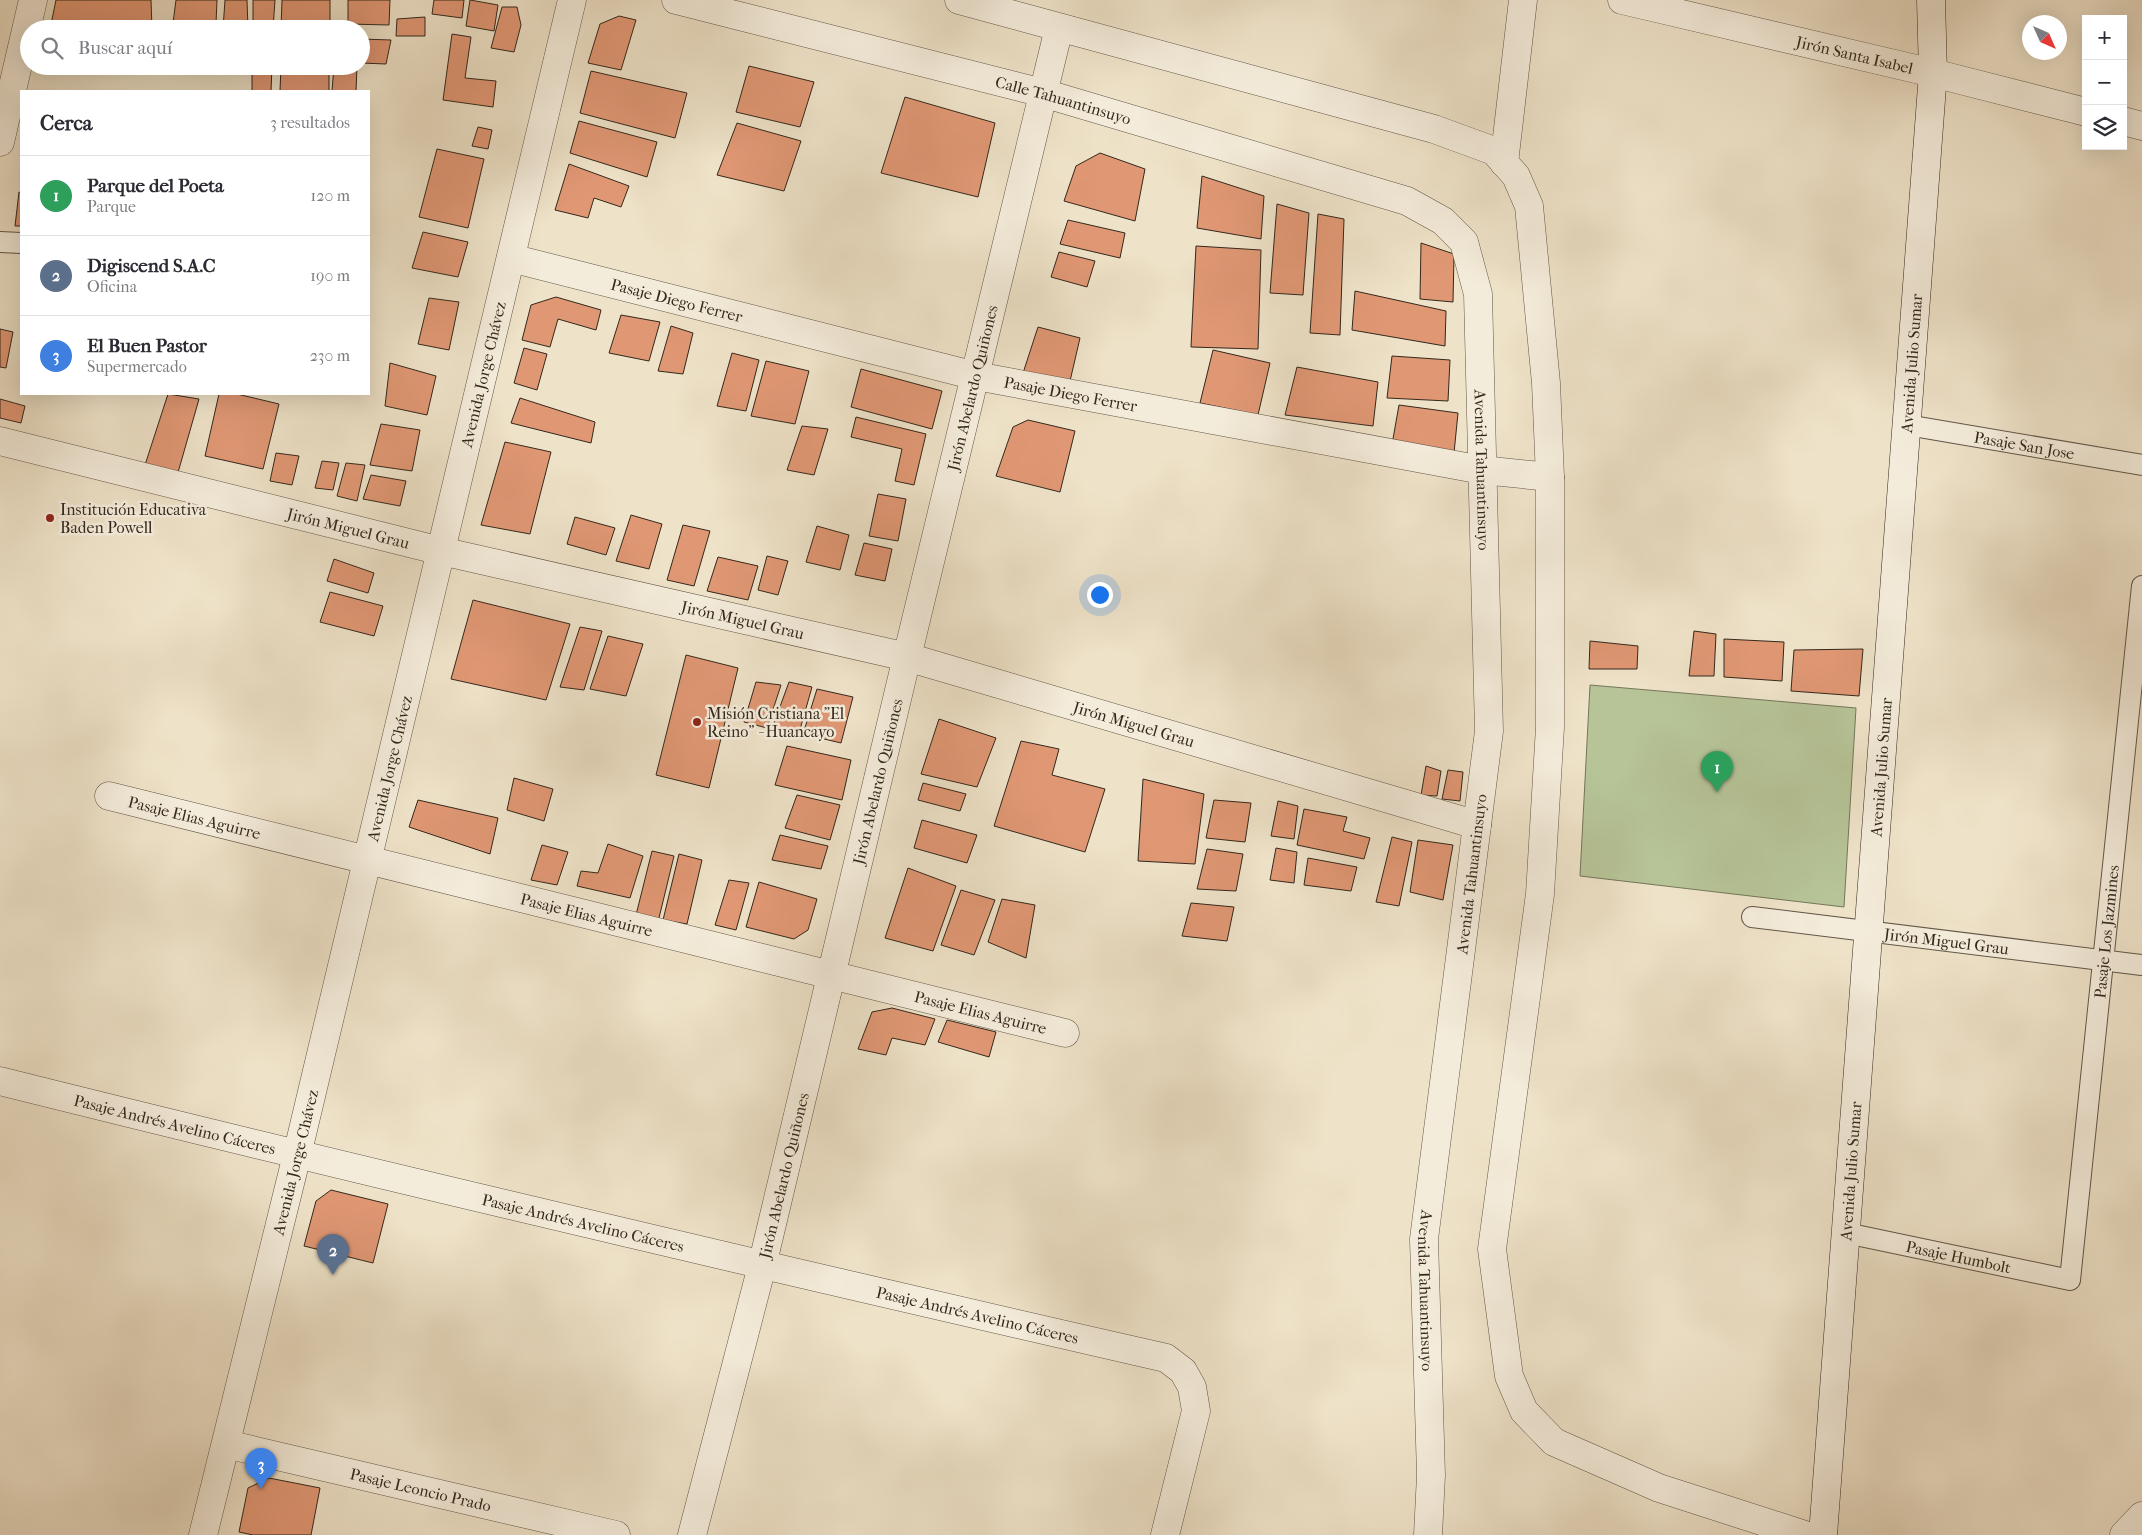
<!DOCTYPE html>
<html lang="es">
<head>
<meta charset="utf-8">
<style>
	:root { --surface:#fff; --page:#f7f7f7; --text:#2b2b33; --muted:#7c7c81; --line:#e1e1e2; --accent:#db2777 }
	body { margin:0; font-family:"IM FELL French Canon",serif; background:var(--page); color:var(--text) }
	.controls { position:absolute; right:15px; top:15px; display:grid; overflow:hidden; border-radius:0px; box-shadow:0 5px 20px #0002 }
	.controls button { width:45px; height:45px; display:grid; place-items:center; padding:0; border:0; border-bottom:1px solid var(--line); background:var(--surface); color:var(--text); font:25px sans-serif }
	.compass { position:absolute; left:2022px; top:15px; width:45px; height:45px; border-radius:50%; background:var(--surface); box-shadow:0 5px 20px #0002; rotate:135deg }
	.you { position:absolute; left:1099px; top:594px; width:18px; height:18px; margin:-12px; border:4px solid #fff; border-radius:50%; background:#1a73e8; box-shadow:0 0 0 8px #1a73e833 }
	.badge { display:grid; place-items:center; width:32px; height:32px; border-radius:50%; background:var(--accent); color:#fff; font-size:16px; font-weight:700 }
	.pin { position:absolute; translate:-50% -41px; filter:drop-shadow(0 1px 2px #0008) }
	.pin::after { content:''; position:absolute; top:26px; width:18px; height:15px; background:inherit; clip-path:polygon(0 0,100% 0,50% 100%) }
	.list { margin:0; padding:0; list-style:none }
	h2 { display:flex; justify-content:space-between; align-items:center; height:65px; margin:0; padding:0 20px; font-size:21px }
	h2 small { font-size:16px; font-weight:400; color:var(--muted) }
	.list li { display:grid; grid-template-columns:32px 1fr auto; gap:15px; align-items:center; box-sizing:border-box; height:80px; padding:0 20px; border-top:1px solid var(--line) }
	.list b { display:block; font-size:19px; white-space:nowrap }
	.list p { margin:0; font-size:16px; white-space:nowrap; color:var(--muted) }
	.list em { font-size:16px; font-style:normal; color:var(--muted) }
	.icon { flex:none; width:28px; height:28px; fill:none; stroke:currentColor; stroke-width:2; stroke-linecap:round; stroke-linejoin:round }
	.map { position:relative; flex:none; width:2142px; height:1535px; overflow:hidden }
	.search { position:absolute; background:var(--surface); box-shadow:0 5px 20px #0002; left:20px; top:20px; width:350px; height:55px; display:flex; align-items:center; gap:12px; box-sizing:border-box; padding:0 18px; border-radius:28px; color:var(--muted); font-size:19px }
	.panel { position:absolute; background:var(--surface); box-shadow:0 5px 20px #0002; left:20px; top:90px; width:350px; height:305px; border-radius:0px }
	.map>svg:first-child { display:block }
</style>
</head>
<body>
<div class="map">
<svg width="2142" height="1535" viewBox="0 0 2142 1535">
	<rect width="100%" height="100%" fill="#eee2c8"/>
	<filter id="stains"><feTurbulence type="fractalNoise" baseFrequency=".004" numOctaves="4"/><feColorMatrix values="0 0 0 0 .2 0 0 0 0 .09 0 0 0 0 .02 0 0 0 .5 -.17"/></filter>
	<radialGradient id="worn" r=".72"><stop offset=".6" stop-color="#630" stop-opacity="0"/><stop offset="1" stop-color="#630" stop-opacity=".3"/></radialGradient>
	<path fill="#b6c498" stroke="#74765a" d="M1590,685L1856,708L1844,907L1580,876Z"/>
	<g fill="#e09774" stroke="#33281c">
		<path d="M56,0H151L152,29H50Z"/>
		<path d="M176,0H217L216,23H173Z"/>
		<path d="M225,0H247L248,29H223Z"/>
		<path d="M253,0H275L273,29H253Z"/>
		<path d="M282,0H330V29H281Z"/>
		<path d="M348,0H390L389,25L348,24Z"/>
		<path d="M434,0H464L462,18L432,14Z"/>
		<path d="M470,0L498,5L494,31L466,26Z"/>
		<path d="M502,7H517L521,25L514,52L491,48Z"/>
		<path d="M619,16L636,20L621,70L588,63L600,24Z"/>
		<path d="M425,17V36H396L397,19Z"/>
		<path d="M452,34L471,37L465,78L496,81L493,107L443,100Z"/>
		<path d="M361,39L391,40L386,64L361,63Z"/>
		<path d="M252,66H272L271,91H252Z"/>
		<path d="M281,66H329V91H280Z"/>
		<path d="M334,66H357L356,91H332Z"/>
		<path d="M749,66L814,82L800,127L736,112Z"/>
		<path d="M591,71L687,93L675,138L580,113Z"/>
		<path d="M905,97L995,123L978,197L881,173Z"/>
		<path d="M579,121L657,142L647,177L570,153Z"/>
		<path d="M737,123L801,141L784,191L717,175Z"/>
		<path d="M478,127L492,130L488,149L472,146Z"/>
		<path d="M437,149L484,159L468,228L419,217Z"/>
		<path d="M1100,153L1145,169L1135,221L1064,201L1076,166Z"/>
		<path d="M569,164L629,186L621,207L594,198L588,218L555,210Z"/>
		<path d="M1202,176L1264,196L1261,239L1197,228Z"/>
		<path d="M19,192L21,193V226H15Z"/>
		<path d="M1277,204L1309,213L1303,295L1270,293Z"/>
		<path d="M1318,214L1344,219L1340,335L1310,333Z"/>
		<path d="M1068,220L1125,233L1120,258L1060,244Z"/>
		<path d="M423,232L468,242L458,277L412,268Z"/>
		<path d="M1421,243L1454,254L1453,302L1420,299Z"/>
		<path d="M1196,246L1261,250L1258,349L1191,347Z"/>
		<path d="M1059,252L1095,261L1087,287L1051,277Z"/>
		<path d="M1355,291L1446,311L1445,346L1352,330Z"/>
		<path d="M556,297L601,310L596,330L558,319L550,347L522,340L531,305Z"/>
		<path d="M429,298L459,302L449,350L418,344Z"/>
		<path d="M621,315L660,322L649,361L609,353Z"/>
		<path d="M671,326L693,333L683,374L658,371Z"/>
		<path d="M1038,327L1080,338L1070,381L1023,373Z"/>
		<path d="M0,329L13,332L6,368L0,367Z"/>
		<path d="M524,348L547,354L537,390L514,383Z"/>
		<path d="M1213,350L1270,363L1258,415L1200,403Z"/>
		<path d="M732,353L759,360L746,411L717,406Z"/>
		<path d="M1392,356L1450,360L1448,401L1387,398Z"/>
		<path d="M766,361L809,371L795,424L751,416Z"/>
		<path d="M390,363L436,376L427,415L385,406Z"/>
		<path d="M1297,367L1378,382L1373,426L1285,415Z"/>
		<path d="M861,369L942,391L932,429L851,407Z"/>
		<path d="M168,394L199,399L177,476L144,468Z"/>
		<path d="M219,394H237L279,404L263,469L205,456Z"/>
		<path d="M520,398L595,422L591,443L511,423Z"/>
		<path d="M0,399L25,406L21,423L0,418Z"/>
		<path d="M1399,405L1458,413L1454,453L1391,450Z"/>
		<path d="M856,417L926,434L914,485L895,481L902,449L851,437Z"/>
		<path d="M1028,420L1075,431L1060,492L996,476L1013,427Z"/>
		<path d="M381,424L420,430L412,471L370,465Z"/>
		<path d="M802,426L828,429L814,475L787,470Z"/>
		<path d="M505,442L551,452L530,534L481,525Z"/>
		<path d="M276,453L299,456L292,485L270,481Z"/>
		<path d="M322,461L339,463L333,490L315,488Z"/>
		<path d="M346,463L365,465L357,501L337,496Z"/>
		<path d="M371,475L406,481L400,506L363,499Z"/>
		<path d="M878,494L906,499L898,541L869,536Z"/>
		<path d="M631,515L662,524L649,569L616,561Z"/>
		<path d="M575,517L615,528L606,555L567,544Z"/>
		<path d="M683,525L710,531L694,586L667,580Z"/>
		<path d="M817,526L849,535L840,570L806,562Z"/>
		<path d="M864,543L892,549L885,581L855,575Z"/>
		<path d="M767,556L788,561L778,595L758,590Z"/>
		<path d="M718,557L758,566L748,600L707,591Z"/>
		<path d="M334,559L374,573L368,593L327,581Z"/>
		<path d="M330,592L383,606L374,636L320,622Z"/>
		<path d="M473,600L570,624L546,700L451,679Z"/>
		<path d="M580,627L602,631L584,690L560,687Z"/>
		<path d="M1694,631L1716,634L1714,676H1689Z"/>
		<path d="M608,636L643,644L626,696L590,689Z"/>
		<path d="M1724,639L1784,642L1782,681L1724,677Z"/>
		<path d="M1590,641L1638,646L1637,669H1589Z"/>
		<path d="M1863,649L1859,696L1791,691L1794,650Z"/>
		<path d="M686,655L738,668L709,788L656,775Z"/>
		<path d="M756,682L781,685L767,728L744,722Z"/>
		<path d="M789,682L812,687L799,733L773,726Z"/>
		<path d="M817,689L853,697L841,743L803,734Z"/>
		<path d="M939,719L996,738L977,787L921,774Z"/>
		<path d="M1021,741L1059,749L1052,775L1105,789L1085,852L994,826Z"/>
		<path d="M787,746L851,760L842,800L775,785Z"/>
		<path d="M1426,766L1441,771L1437,796L1421,795Z"/>
		<path d="M1448,770L1463,772L1460,801L1442,799Z"/>
		<path d="M514,778L553,789L544,821L507,810Z"/>
		<path d="M1143,779L1204,794L1195,864L1138,861Z"/>
		<path d="M923,783L966,794L960,811L918,800Z"/>
		<path d="M797,795L840,805L830,840L785,828Z"/>
		<path d="M418,800L498,818L490,854L409,827Z"/>
		<path d="M1214,800L1251,803L1245,842L1206,838Z"/>
		<path d="M1278,801L1298,806L1294,839L1271,836Z"/>
		<path d="M1304,809L1347,817L1343,831L1370,838L1364,859L1297,845Z"/>
		<path d="M922,820L977,835L967,863L914,848Z"/>
		<path d="M780,835L828,846L821,869L772,860Z"/>
		<path d="M1392,837L1412,842L1399,906L1376,902Z"/>
		<path d="M1418,840L1453,845L1443,900L1410,892Z"/>
		<path d="M608,844L643,856L630,898L577,886L581,871L598,873Z"/>
		<path d="M542,845L568,852L557,885L531,880Z"/>
		<path d="M1276,848L1297,852L1294,883L1270,880Z"/>
		<path d="M1207,849L1243,854L1236,891L1197,889Z"/>
		<path d="M652,851L674,856L658,922L635,919Z"/>
		<path d="M679,854L702,860L687,924L663,920Z"/>
		<path d="M1308,858L1357,867L1351,891L1304,885Z"/>
		<path d="M908,868L956,886L933,951L885,938Z"/>
		<path d="M729,880L749,883L736,930L715,925Z"/>
		<path d="M759,882L817,899L808,930L794,939L746,927Z"/>
		<path d="M961,890L995,900L974,955L941,945Z"/>
		<path d="M1002,899L1035,905L1026,958L988,942Z"/>
		<path d="M1191,903L1234,907L1227,941L1182,936Z"/>
		<path d="M892,1008L935,1019L925,1045L892,1038L886,1055L858,1049L872,1012Z"/>
		<path d="M947,1020L996,1032L989,1057L938,1042Z"/>
		<path d="M331,1190L388,1204L373,1263L304,1246L316,1201Z"/>
		<path d="M269,1478L320,1488L311,1535H253L239,1532L248,1488Z"/>
	</g>
	<g fill="none" stroke-linecap="round" stroke-linejoin="round">
		<g stroke="#625647" stroke-width="22">
			<g id="lane">
				<path d="M0,242L21,243"/>
				<path id="s1" d="M1907,425L2142,465"/>
				<path id="s2" d="M1752,917L2142,965"/>
				<path id="s3" d="M1846,1233L2070,1280L2142,586"/>
			</g>
		</g>
		<g stroke="#625647" stroke-width="29">
			<g id="street">
				<path id="s4" d="M676,0L1043,93L1407,201L1443,221L1464,242L1478,294L1489,731L1424,1239L1431,1475L1428,1535"/>
				<path d="M959,0L1434,129L1494,151L1516,176L1529,206L1546,383L1550,477V727L1540,894L1492,1249L1509,1376L1524,1411L1554,1442L1659,1488L1805,1535"/>
				<path id="s5" d="M1622,0L1933,73L2086,112"/>
				<path d="M2123,121L2142,126"/>
				<path d="M0,142L33,0"/>
				<path d="M1504,163L1523,0"/>
				<path id="s6" d="M511,258L976,376L1482,470L1550,477"/>
				<path id="s7" d="M0,441L441,551L907,657L1477,825"/>
				<path id="s8" d="M109,796L1065,1033"/>
				<path id="s9" d="M0,1081C388,1178 777,1269 1166,1358L1183,1371L1192,1387L1196,1411L1165,1535"/>
				<path id="s10" d="M226,1444L616,1535"/>
				<path id="s11" d="M203,1535L297,1155L572,0"/>
				<path id="s12" d="M692,1535L762,1266L907,657L1059,28"/>
				<path d="M2124,1535L2142,1516"/>
			</g>
		</g>
		<g stroke="#33281c" stroke-width="29">
			<g id="secondary">
				<path id="s13" d="M1823,1535L1933,73L1931,0"/>
			</g>
		</g>
		<use href="#lane" stroke="#f4ecdb" stroke-width="20"/>
		<use href="#street" stroke="#f4ecdb" stroke-width="28"/>
		<use href="#secondary" stroke="#f4ecdb" stroke-width="28"/>
	</g>
	<g fill="#8f2418" stroke="#f4ecdb" stroke-width="2">
		<circle cx="50" cy="518" r="5"/>
		<circle cx="697" cy="722" r="5"/>
	</g>
	<g text-anchor="middle" stroke-width="5" stroke-linejoin="round" paint-order="stroke">
		<g font-size="16" fill="#33281c" stroke="#f4ecdb">
			<text dy="6" stroke="none"><textPath href="#s5" startOffset="239">Jirón Santa Isabel</textPath></text>
			<text dy="6" stroke="none"><textPath href="#s4" startOffset="400">Calle Tahuantinsuyo</textPath></text>
			<text dy="6" stroke="none"><textPath href="#s6" startOffset="171">Pasaje Diego Ferrer</textPath></text>
			<text dy="6" stroke="none"><textPath href="#s13" startOffset="1175">Avenida Julio Sumar</textPath></text>
			<text dy="6" stroke="none"><textPath href="#s11" startOffset="1194">Avenida Jorge Chávez</textPath></text>
			<text dy="6" stroke="none"><textPath href="#s12" startOffset="1181">Jirón Abelardo Quiñones</textPath></text>
			<text dy="6" stroke="none"><textPath href="#s6" startOffset="576">Pasaje Diego Ferrer</textPath></text>
			<text dy="6" stroke="none"><textPath href="#s1" startOffset="119">Pasaje San Jose</textPath></text>
			<text dy="6" stroke="none"><textPath href="#s4" startOffset="1059">Avenida Tahuantinsuyo</textPath></text>
			<text dy="6" stroke="none"><textPath href="#s7" startOffset="359">Jirón Miguel Grau</textPath></text>
			<text dy="6" stroke="none"><textPath href="#s7" startOffset="764">Jirón Miguel Grau</textPath></text>
			<text dy="6" stroke="none"><textPath href="#s7" startOffset="1169">Jirón Miguel Grau</textPath></text>
			<text dy="6" stroke="none"><textPath href="#s11" startOffset="789">Avenida Jorge Chávez</textPath></text>
			<text dy="6" stroke="none"><textPath href="#s13" startOffset="770">Avenida Julio Sumar</textPath></text>
			<text dy="6" stroke="none"><textPath href="#s12" startOffset="776">Jirón Abelardo Quiñones</textPath></text>
			<text dy="6" stroke="none"><textPath href="#s8" startOffset="88">Pasaje Elias Aguirre</textPath></text>
			<text transform="translate(1471 874) rotate(-83)" y="6">Avenida Tahuantinsuyo</text>
			<text dy="6" stroke="none"><textPath href="#s8" startOffset="492">Pasaje Elias Aguirre</textPath></text>
			<text dy="6" stroke="none"><textPath href="#s3" startOffset="579">Pasaje Los Jazmines</textPath></text>
			<text dy="6" stroke="none"><textPath href="#s2" startOffset="196">Jirón Miguel Grau</textPath></text>
			<text dy="6" stroke="none"><textPath href="#s8" startOffset="898">Pasaje Elias Aguirre</textPath></text>
			<text dy="6" stroke="none"><textPath href="#s9" startOffset="180">Pasaje Andrés Avelino Cáceres</textPath></text>
			<text dy="6" stroke="none"><textPath href="#s11" startOffset="384">Avenida Jorge Chávez</textPath></text>
			<text dy="6" stroke="none"><textPath href="#s13" startOffset="365">Avenida Julio Sumar</textPath></text>
			<text dy="6" stroke="none"><textPath href="#s12" startOffset="371">Jirón Abelardo Quiñones</textPath></text>
			<text dy="6" stroke="none"><textPath href="#s9" startOffset="600">Pasaje Andrés Avelino Cáceres</textPath></text>
			<text dy="6" stroke="none"><textPath href="#s3" startOffset="115">Pasaje Humbolt</textPath></text>
			<text dy="6" stroke="none"><textPath href="#s4" startOffset="1884">Avenida Tahuantinsuyo</textPath></text>
			<text dy="6" stroke="none"><textPath href="#s9" startOffset="1005">Pasaje Andrés Avelino Cáceres</textPath></text>
			<text dy="6" stroke="none"><textPath href="#s10" startOffset="200">Pasaje Leoncio Prado</textPath></text>
		</g>
		<g font-size="16" fill="#33281c" stroke="#f4ecdb" text-anchor="start">
			<text x="60" y="515">Institución Educativa<tspan x="60" dy="18">Baden Powell</tspan></text>
			<text x="707" y="719">Misión Cristiana "El<tspan x="707" dy="18">Reino" - Huancayo</tspan></text>
		</g>
	</g>
	<rect width="100%" height="100%" filter="url(#stains)"/>
	<rect width="100%" height="100%" fill="url(#worn)"/>
</svg>
<div class="controls">
<button>+</button>
<button>−</button>
<button><svg class="icon" aria-label="layers" viewBox="0 0 24 24"><path d="M12 4l9 5-9 5-9-5zM3 14l9 5 9-5"/></svg></button>
</div>
<svg class="compass" viewBox="-18 -18 36 36"><path d="M0-13l5 13h-10z" fill="#e53935"/><path d="M0 13l5-13h-10z" fill="#7c7c81"/></svg>
<div class="you"></div>
<div class="pin badge" style="left:1717px;top:792px;background:#2e9e5b">1</div>
<div class="pin badge" style="left:333px;top:1275px;background:#5c6f8a">2</div>
<div class="pin badge" style="left:261px;top:1489px;background:#3f7fe0">3</div>
<div class="search"><svg class="icon" aria-label="search" viewBox="0 0 24 24"><circle cx="10" cy="10" r="6"/><path d="M15 15l6 6"/></svg>Buscar aquí</div>
<section class="panel">
<h2>Cerca<small>3 resultados</small></h2>
<ul class="list">
<li><span class="badge" style="background:#2e9e5b">1</span><div><b>Parque del Poeta</b><p>Parque</p></div><em>120 m</em></li>
<li><span class="badge" style="background:#5c6f8a">2</span><div><b>Digiscend S.A.C</b><p>Oficina</p></div><em>190 m</em></li>
<li><span class="badge" style="background:#3f7fe0">3</span><div><b>El Buen Pastor</b><p>Supermercado</p></div><em>230 m</em></li>
</ul>
</section>
</div>
</body>
</html>
